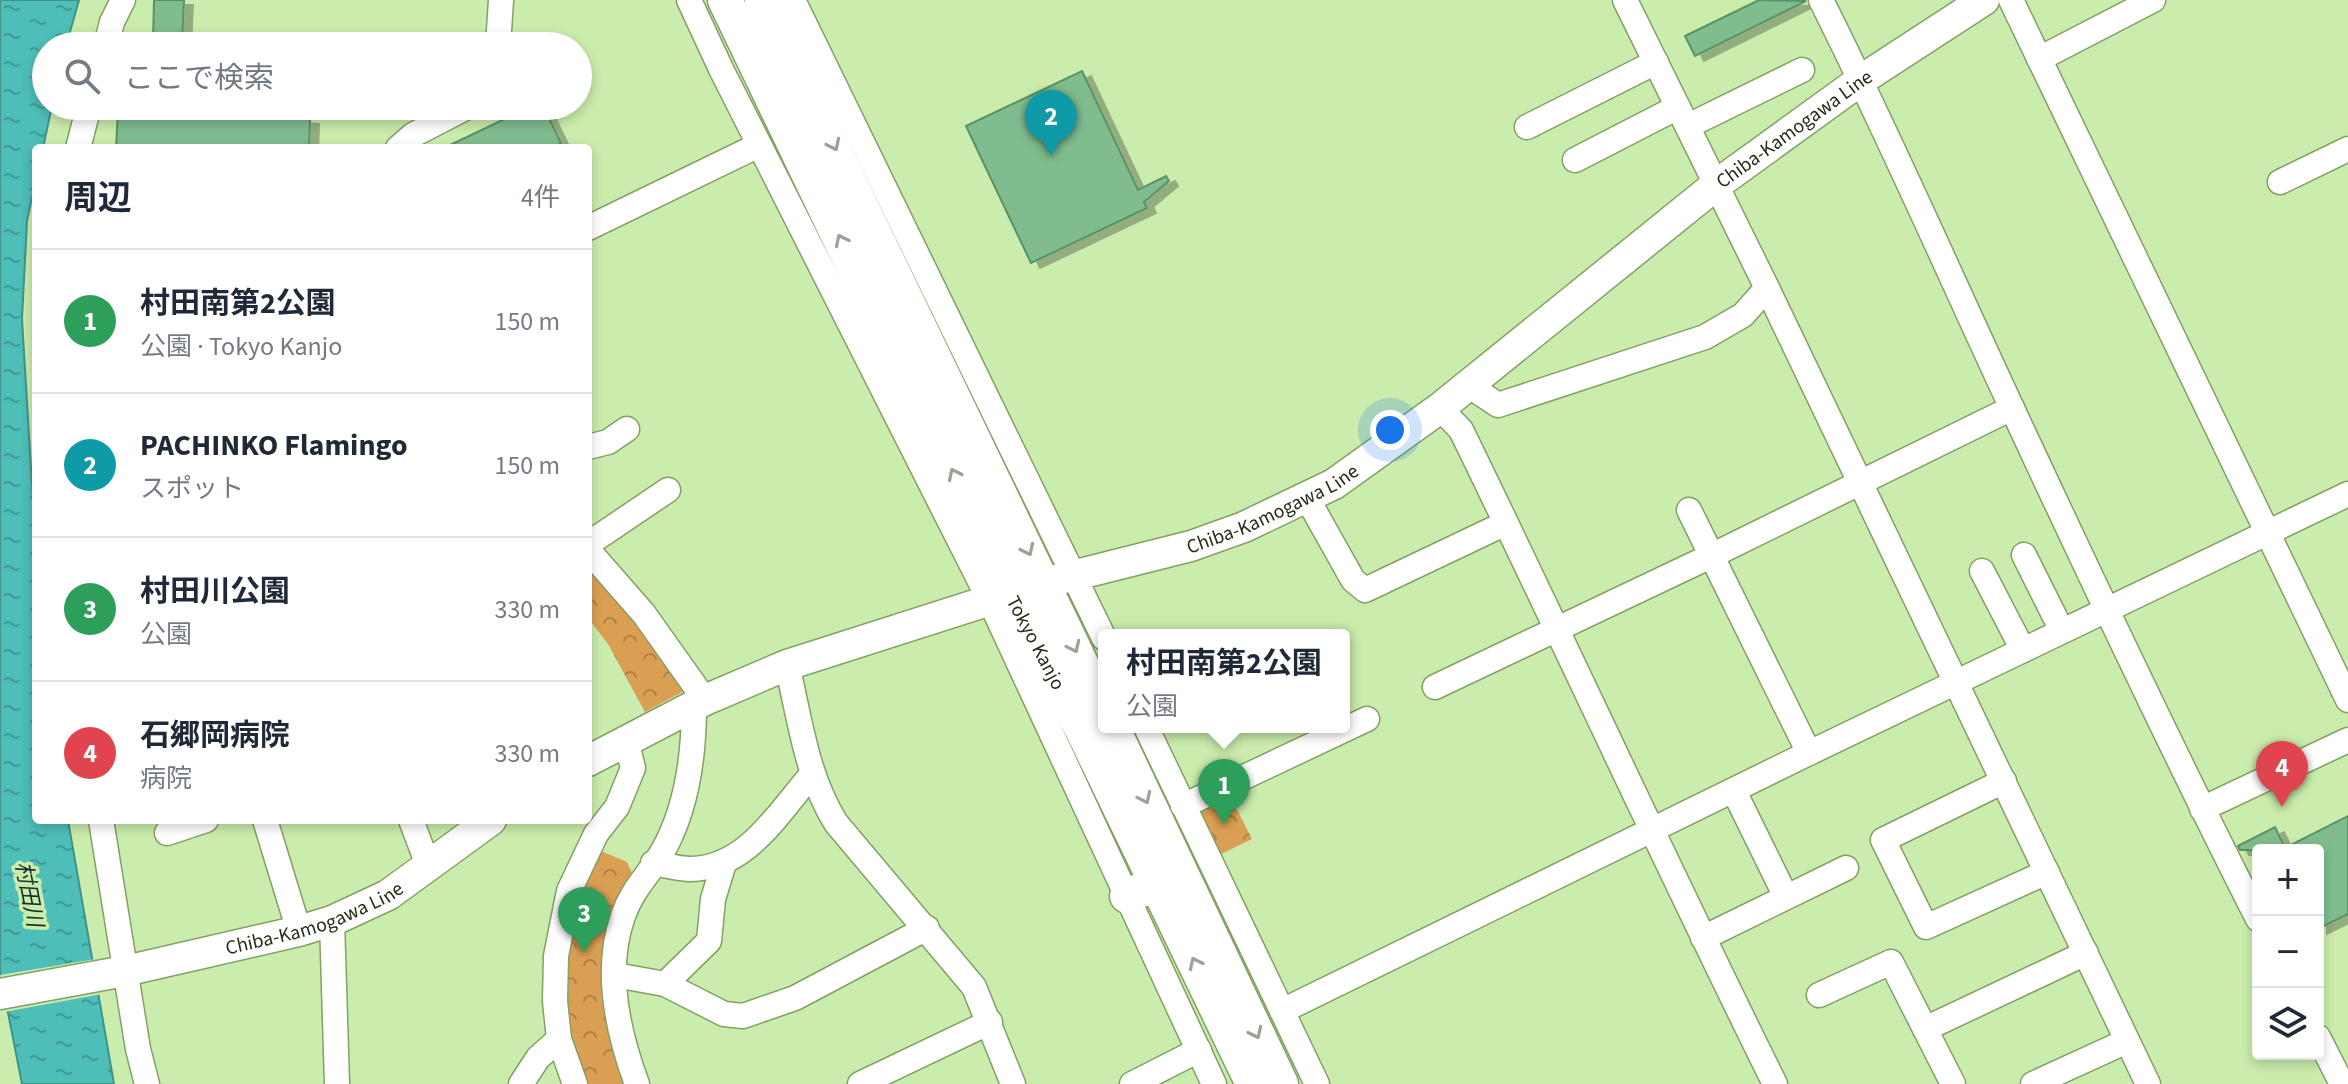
<!DOCTYPE html>
<html lang="ja">
<head>
<meta charset="utf-8">
<style>
	:root { --surface:#fff; --page:#f2f2f3; --text:#1f2937; --muted:#747a83; --line:#e0e1e3; --accent:#d93025 }
	body { margin:0; font-family:"Source Sans 3","Noto Sans JP",sans-serif; background:var(--page); color:var(--text) }
	.controls { position:absolute; right:24px; bottom:24px; display:grid; overflow:hidden; border-radius:8px; box-shadow:0 4px 12px #0003 }
	.controls button { width:72px; height:72px; display:grid; place-items:center; padding:0; border:0; border-bottom:2px solid var(--line); background:var(--surface); color:var(--text); font:40px sans-serif }
	.you { position:absolute; left:1390px; top:430px; width:28px; height:28px; margin:-20px; border:6px solid #fff; border-radius:50%; background:#1a73e8; box-shadow:0 0 0 12px #1a73e833 }
	.badge { display:grid; place-items:center; width:52px; height:52px; border-radius:50%; background:var(--accent); color:#fff; font-size:26px; font-weight:700 }
	.pin { position:absolute; translate:-50% -66px; filter:drop-shadow(0 2px 4px #0008) }
	.pin::after { content:''; position:absolute; top:42px; width:28px; height:24px; background:inherit; clip-path:polygon(0 0,100% 0,50% 100%) }
	.popup { position:absolute; left:1098px; top:629px; width:252px; height:104px; box-sizing:border-box; display:grid; place-content:center; border-radius:8px; background:var(--surface); filter:drop-shadow(0 2px 6px #0005); font-size:26px; white-space:nowrap; color:var(--muted) }
	.popup b { font-size:30px; color:var(--text) }
	.popup::after { content:''; position:absolute; left:50%; top:100%; margin-left:-16px; border:16px solid transparent; border-top-color:var(--surface) }
	.list { margin:0; padding:0; list-style:none }
	h2 { display:flex; justify-content:space-between; align-items:center; height:104px; margin:0; padding:0 32px; font-size:34px }
	h2 small { font-size:26px; font-weight:400; color:var(--muted) }
	.list li { display:grid; grid-template-columns:52px 1fr auto; gap:24px; align-items:center; box-sizing:border-box; height:144px; padding:0 32px; border-top:2px solid var(--line) }
	.list b { display:block; font-size:30px; white-space:nowrap }
	.list p { margin:0; font-size:26px; white-space:nowrap; color:var(--muted) }
	.list em { font-size:26px; font-style:normal; color:var(--muted) }
	.icon { flex:none; width:44px; height:44px; fill:none; stroke:currentColor; stroke-width:2; stroke-linecap:round; stroke-linejoin:round }
	.map { position:relative; flex:none; width:2348px; height:1084px; overflow:hidden }
	.search { position:absolute; background:var(--surface); box-shadow:0 4px 12px #0003; left:32px; top:32px; width:560px; height:88px; display:flex; align-items:center; gap:20px; box-sizing:border-box; padding:0 28px; border-radius:44px; color:var(--muted); font-size:30px }
	.panel { position:absolute; background:var(--surface); box-shadow:0 4px 12px #0003; left:32px; top:144px; width:560px; height:680px; border-radius:8px }
	.map>svg:first-child { display:block }
</style>
</head>
<body>
<div class="map">
<svg width="2348" height="1084" viewBox="0 0 2348 1084">
	<defs>
		<pattern id="forest-crowns" width="20" height="18" patternUnits="userSpaceOnUse" patternTransform="scale(2)"><rect width="20" height="18" fill="#db9f54"/><path d="M2 6a3 3 0 1 1 6 0M12 15a3 3 0 1 1 6 0" fill="none" stroke="#b18244"/></pattern>
		<pattern id="water-ripples" width="26" height="14" patternUnits="userSpaceOnUse" patternTransform="scale(2)"><rect width="26" height="14" fill="#4ebeb9"/><path d="M2 4q2-2 4 0t4 0M15 11q2-2 4 0t4 0" fill="none" stroke="#409b95"/></pattern>
		<filter id="shadow"><feDropShadow dx="9" dy="5" stdDeviation="0" flood-color="#0004"/></filter>
	</defs>
	<rect width="100%" height="100%" fill="#caecac"/>
	<g fill="url(#forest-crowns)">
		<path d="M588,558L630,610L684,691L645,712L608,644L588,618Z"/>
		<path d="M1229,794L1252,839L1219,855L1197,810Z"/>
		<path d="M596,849L627,862L632,873L605,935L604,997L627,1084H580L561,1029L571,901Z"/>
	</g>
	<path fill="url(#water-ripples)" stroke="#419388" stroke-width="2" d="M0,0H79L66,46H46V106H52L43,148H36V179L27,221L22,319L36,550V820H68L114,1084H22L0,972Z"/>
	<path fill="#caecac" d="M96,959L102,994L4,1012L0,975Z"/>
	<g fill="#80bc8e" stroke="#589366" stroke-width="2" filter="url(#shadow)">
		<path d="M154,0H184L182,41L153,40Z"/>
		<path d="M1759,0L1806,1L1695,56L1685,36Z"/>
		<path d="M1082,71L1138,190L1166,176L1169,181L1144,202L1147,208L1031,263L966,126Z"/>
		<path d="M516,106H543L561,143L552,148H444L519,112Z"/>
		<path d="M167,108L216,111L215,115L310,119L309,148H116L118,111L167,113Z"/>
		<path d="M2348,816V914L2318,929V850H2240L2238,846L2275,827L2285,848Z"/>
	</g>
	<g fill="none" stroke-linecap="round" stroke-linejoin="round">
		<g stroke="#82a164" stroke-width="27">
			<g id="minor">
				<path d="M689,0L721,69L990,601L1214,1084"/>
				<path d="M793,0L1104,638"/>
				<path d="M1625,0L1767,288L2148,1084"/>
				<path d="M1821,0C1888,133 1948,271 2011,406C2091,578 2172,750 2258,919"/>
				<path d="M2011,0L2348,700"/>
				<path d="M106,46L112,22L123,0"/>
				<path d="M498,46L501,0"/>
				<path d="M2039,59L2153,0"/>
				<path d="M1688,126L1802,70"/>
				<path d="M1527,127L1656,62"/>
				<path d="M78,148L89,106"/>
				<path d="M398,148L413,135L469,106"/>
				<path d="M1575,160L1678,107"/>
				<path d="M2280,182L2348,149"/>
				<path d="M588,228L759,145"/>
				<path d="M1468,385L1498,405L1705,337L1743,315L1767,288"/>
				<path d="M1440,408L1461,430C1567,647 1667,867 1775,1084"/>
				<path d="M588,447L608,442L627,429"/>
				<path d="M1307,498L1353,580L1365,590L1506,523"/>
				<path d="M1689,510L1809,753"/>
				<path d="M588,544L668,490"/>
				<path d="M588,550L644,614L705,700"/>
				<path d="M2024,555L2062,631"/>
				<path d="M1982,571L2023,650"/>
				<path d="M787,665C800,719 806,775 836,823L974,987L1013,1084"/>
				<path d="M1435,687L1713,555L2012,408"/>
				<path d="M1146,727L1317,1084"/>
				<path d="M2004,781L1883,840L1926,927L2047,872"/>
				<path d="M1734,791L1786,897"/>
				<path d="M1183,806L1367,719"/>
				<path d="M2202,809L2348,740"/>
				<path d="M101,820L138,1049L147,1084"/>
				<path d="M265,820L299,931"/>
				<path d="M411,820L428,865"/>
				<path d="M167,833L206,820"/>
				<path d="M653,863C665,865 679,869 691,869C747,868 779,812 812,774"/>
				<path d="M332,921L337,1084"/>
				<path d="M1703,938L1846,868"/>
				<path d="M615,975L665,984L724,1014L743,1016L795,998L927,928"/>
				<path d="M665,984L709,941L713,899L724,863"/>
				<path d="M1819,995L1891,962L1953,1084"/>
				<path d="M1282,1011L1809,753L2348,494"/>
				<path d="M1925,1029L2086,953"/>
				<path d="M2318,1037L2342,1084"/>
				<path d="M521,1084L538,1058L559,1039"/>
				<path d="M575,1084L559,1039L555,1001L556,956L569,891L596,834L617,807L633,768L626,740"/>
				<path d="M637,1084C618,1033 604,969 623,916C633,887 651,873 664,849C688,805 694,754 694,706"/>
				<path d="M860,1084L990,1022"/>
				<path d="M1132,1084L1199,1050"/>
				<path d="M2033,1084L2127,1041"/>
			</g>
		</g>
		<g stroke="#82a164" stroke-width="33">
			<g id="major">
				<path id="s1" d="M588,761L705,700L787,665L1044,583L1191,546L1244,527L1334,484L1440,408L1716,185L1861,80L1984,0"/>
				<path id="s2" d="M0,994L125,971L299,931L332,921L388,895L491,820"/>
			</g>
		</g>
		<g stroke="#82a164" stroke-width="37">
			<g id="highway">
				<path id="s3" d="M725,0L1011,595L1082,729L1253,1084"/>
				<path d="M762,0L1104,711"/>
				<path d="M1112,727L1281,1084"/>
				<path d="M1127,896L1156,884"/>
			</g>
		</g>
		<use href="#minor" stroke="#fff" stroke-width="24"/>
		<use href="#major" stroke="#fff" stroke-width="30"/>
		<use href="#highway" stroke="#fff" stroke-width="34"/>
	</g>
	<defs><path id="oneway-chevron" d="M-2-3.5L2.5 0L-2 3.5" fill="none" stroke-width="1.6" stroke-linecap="round" stroke-linejoin="round" transform="scale(2)"/></defs>
	<g stroke="#9ca196">
		<use href="#oneway-chevron" transform="translate(834 145) rotate(64)"/>
		<use href="#oneway-chevron" transform="translate(841 240) rotate(-116)"/>
		<use href="#oneway-chevron" transform="translate(954 474) rotate(-116)"/>
		<use href="#oneway-chevron" transform="translate(1028 550) rotate(64)"/>
		<use href="#oneway-chevron" transform="translate(1074 647) rotate(65)"/>
		<use href="#oneway-chevron" transform="translate(1145 798) rotate(65)"/>
		<use href="#oneway-chevron" transform="translate(1195 963) rotate(-116)"/>
		<use href="#oneway-chevron" transform="translate(1256 1033) rotate(64)"/>
	</g>
	<g text-anchor="middle" stroke-width="7" stroke-linejoin="round" paint-order="stroke">
		<g font-size="20" fill="#222e15" stroke="#caecac">
			<text dy="7" stroke="none"><textPath href="#s1" startOffset="1380">Chiba-Kamogawa Line</textPath></text>
			<text dy="7" stroke="none"><textPath href="#s1" startOffset="732">Chiba-Kamogawa Line</textPath></text>
			<text dy="7" stroke="none"><textPath href="#s3" startOffset="714">Tokyo Kanjo</textPath></text>
			<text dy="7" stroke="none"><textPath href="#s2" startOffset="324">Chiba-Kamogawa Line</textPath></text>
		</g>
		<g font-size="22" font-style="italic" fill="#162f2d" stroke="#caecac">
			<text transform="translate(30 894) rotate(79)" y="8">村田川</text>
		</g>
	</g>
</svg>
<div class="controls">
<button>+</button>
<button>−</button>
<button><svg class="icon" aria-label="layers" viewBox="0 0 24 24"><path d="M12 4l9 5-9 5-9-5zM3 14l9 5 9-5"/></svg></button>
</div>
<div class="you"></div>
<div class="pin badge" style="left:1224px;top:825px;background:#2e9e5b">1</div>
<div class="popup"><b>村田南第2公園</b>公園</div>
<div class="pin badge" style="left:1051px;top:156px;background:#0f9aa8">2</div>
<div class="pin badge" style="left:584px;top:953px;background:#2e9e5b">3</div>
<div class="pin badge" style="left:2282px;top:807px;background:#e0444e">4</div>
<div class="search"><svg class="icon" aria-label="search" viewBox="0 0 24 24"><circle cx="10" cy="10" r="6"/><path d="M15 15l6 6"/></svg>ここで検索</div>
<section class="panel">
<h2>周辺<small>4件</small></h2>
<ul class="list">
<li><span class="badge" style="background:#2e9e5b">1</span><div><b>村田南第2公園</b><p>公園 · Tokyo Kanjo</p></div><em>150 m</em></li>
<li><span class="badge" style="background:#0f9aa8">2</span><div><b>PACHINKO Flamingo</b><p>スポット</p></div><em>150 m</em></li>
<li><span class="badge" style="background:#2e9e5b">3</span><div><b>村田川公園</b><p>公園</p></div><em>330 m</em></li>
<li><span class="badge" style="background:#e0444e">4</span><div><b>石郷岡病院</b><p>病院</p></div><em>330 m</em></li>
</ul>
</section>
</div>
</body>
</html>
